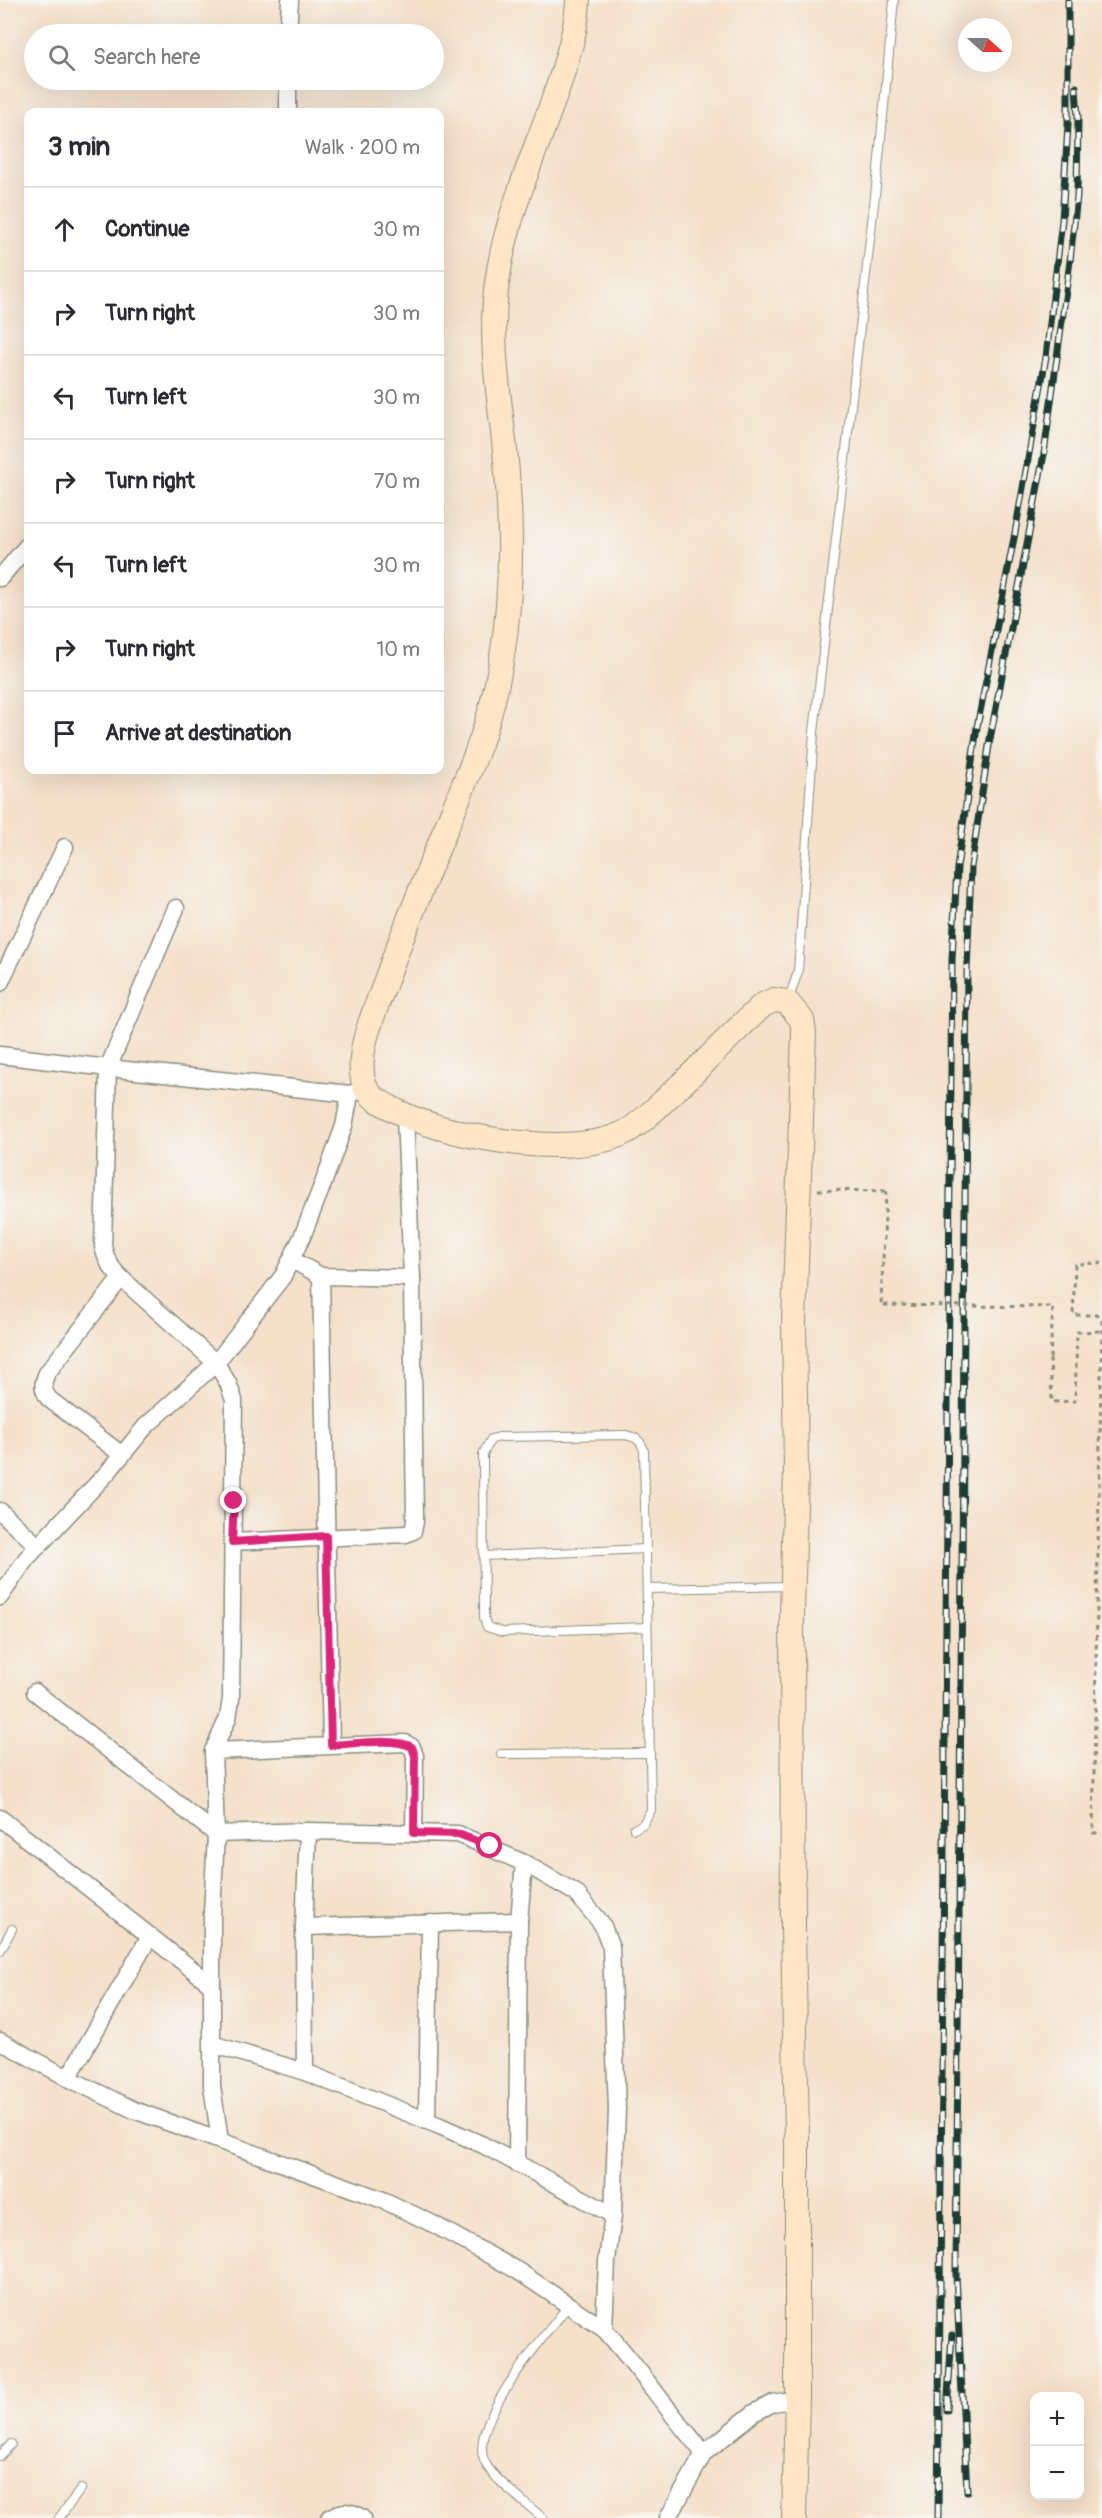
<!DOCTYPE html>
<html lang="en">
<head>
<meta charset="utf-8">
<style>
	:root { --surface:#fff; --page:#f7f7f7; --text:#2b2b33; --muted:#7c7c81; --line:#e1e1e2 }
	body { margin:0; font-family:Pangolin,sans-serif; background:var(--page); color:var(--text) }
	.controls { position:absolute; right:18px; bottom:18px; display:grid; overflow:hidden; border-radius:12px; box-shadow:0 6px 24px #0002 }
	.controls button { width:54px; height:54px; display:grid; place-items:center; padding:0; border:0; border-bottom:2px solid var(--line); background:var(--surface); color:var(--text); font:30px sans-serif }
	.compass { position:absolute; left:958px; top:18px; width:54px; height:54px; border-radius:50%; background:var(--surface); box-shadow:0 6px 24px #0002; rotate:111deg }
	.stop { position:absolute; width:18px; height:18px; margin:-14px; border:4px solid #db2777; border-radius:50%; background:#fff }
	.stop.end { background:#db2777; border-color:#fff; box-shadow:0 2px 6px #0008 }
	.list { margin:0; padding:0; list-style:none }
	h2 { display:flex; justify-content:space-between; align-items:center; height:78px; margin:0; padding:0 24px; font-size:26px }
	h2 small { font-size:20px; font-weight:400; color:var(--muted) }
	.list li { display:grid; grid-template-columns:39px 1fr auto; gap:18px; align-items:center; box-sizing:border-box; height:84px; padding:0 24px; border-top:2px solid var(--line) }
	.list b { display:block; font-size:22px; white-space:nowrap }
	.list em { font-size:20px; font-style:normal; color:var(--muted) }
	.icon { flex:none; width:33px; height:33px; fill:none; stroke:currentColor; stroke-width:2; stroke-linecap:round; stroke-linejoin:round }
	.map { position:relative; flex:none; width:1102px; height:2518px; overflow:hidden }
	.search { position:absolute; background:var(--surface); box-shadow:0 6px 24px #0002; left:24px; top:24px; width:420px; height:66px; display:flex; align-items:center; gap:15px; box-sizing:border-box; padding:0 21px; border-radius:33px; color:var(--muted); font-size:22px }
	.panel { position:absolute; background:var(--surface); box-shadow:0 6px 24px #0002; left:24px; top:108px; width:420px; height:666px; border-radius:12px }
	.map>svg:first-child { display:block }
</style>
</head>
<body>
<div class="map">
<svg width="1102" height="2518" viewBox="0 0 1102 2518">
	<rect width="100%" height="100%" fill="#f6f6f2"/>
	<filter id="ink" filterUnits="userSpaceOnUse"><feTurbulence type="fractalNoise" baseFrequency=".0167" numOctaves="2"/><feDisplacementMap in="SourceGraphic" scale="12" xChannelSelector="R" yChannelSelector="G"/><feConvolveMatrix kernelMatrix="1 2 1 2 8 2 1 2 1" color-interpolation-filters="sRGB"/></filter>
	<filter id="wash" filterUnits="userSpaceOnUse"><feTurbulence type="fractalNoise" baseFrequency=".008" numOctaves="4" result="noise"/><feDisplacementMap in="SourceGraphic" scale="24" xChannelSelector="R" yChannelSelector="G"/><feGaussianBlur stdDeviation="1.35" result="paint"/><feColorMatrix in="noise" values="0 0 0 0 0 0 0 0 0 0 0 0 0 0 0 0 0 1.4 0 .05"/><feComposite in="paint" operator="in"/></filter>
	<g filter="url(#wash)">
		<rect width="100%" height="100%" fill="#f5e0c9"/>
	</g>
	<g filter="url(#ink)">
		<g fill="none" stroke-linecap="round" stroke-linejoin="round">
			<g stroke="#8a8e7e" stroke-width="10">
				<g id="lane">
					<path d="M788,1001L798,972L814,732L878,169L894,0"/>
					<path d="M484,1556L646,1549"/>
					<path d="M647,1589L792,1586"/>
					<path d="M501,1754L650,1753"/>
					<path d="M634,1829L643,1824L651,1810L644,1451C641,1440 636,1437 625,1435L500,1437L491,1439L483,1454L484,1618L487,1627L502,1632L647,1627"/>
					<path d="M0,1951L12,1929"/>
					<path d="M0,2456L11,2444"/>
					<path d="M59,2518L81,2489"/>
					<path d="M543,2518C529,2506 489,2476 484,2460C469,2421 545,2336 568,2306"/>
				</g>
			</g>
			<g stroke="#8a8e7e" stroke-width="19">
				<g id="street">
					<path d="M288,34L290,0"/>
					<path d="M288,112V80"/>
					<path d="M0,578L28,545"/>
					<path d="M0,983L65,847"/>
					<path d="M0,1055L108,1068L176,908"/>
					<path d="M292,1260L321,1276L412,1278"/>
					<path d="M321,1276L331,1745"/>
					<path d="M121,1278L47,1373C42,1384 42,1389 49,1399L122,1455"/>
					<path d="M0,1511L38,1546"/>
					<path d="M232,1542L406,1534L413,1531L415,1522L412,1278L405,1117"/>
					<path d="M0,1597L26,1559L108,1472L145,1427L216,1363L283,1276L302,1237L324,1181L344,1126L350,1094L359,1091"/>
					<path d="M35,1692L216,1834L308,1831L458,1834L524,1863L576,1893L602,1924L611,1947L617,2109L613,2215"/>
					<path d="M213,1751L405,1743L412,1747L415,1756L414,1833"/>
					<path d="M0,1818L212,1985"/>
					<path d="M304,1927L519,1921"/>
					<path d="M0,2041L68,2078L134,2110L220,2141"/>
					<path d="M212,2044L305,2072L440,2126L483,2145L613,2215L607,2261L604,2329L518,2271L433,2224L383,2200L220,2141L212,2086V1915L216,1834L213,1751L228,1718L231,1699L234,1400L228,1383L216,1363L121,1278C111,1268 106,1260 103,1246L108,1068L350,1094"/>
					<path d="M305,2072L304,1927L308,1831"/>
					<path d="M68,2078L150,1936"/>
					<path d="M427,2121L430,1923"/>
					<path d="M517,2164L519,1921L524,1863"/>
					<path d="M604,2329C640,2369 669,2413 704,2453"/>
					<path d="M329,2518C342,2510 349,2510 362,2518"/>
					<path d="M668,2518L704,2453L754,2413L773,2403L797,2399"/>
				</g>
			</g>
			<g stroke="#8a8e7e" stroke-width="26">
				<path id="secondary" d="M578,0C577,27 569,52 561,78C539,145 506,212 497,283C489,339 499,395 505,450C515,553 513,660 475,757C445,832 413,905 386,980C376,1010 356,1048 363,1080C366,1095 377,1100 389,1107C440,1137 577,1162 629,1130C644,1121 658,1106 671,1094C703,1065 731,1034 763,1005L774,1000L787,1002L802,1020L804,1033L794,1322L796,1470L792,1613L793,1929L797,2136V2399L794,2518"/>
			</g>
			<g stroke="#8a8e7e" stroke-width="3" stroke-dasharray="4.5 4.5" stroke-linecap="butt">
				<path d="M818,1190L886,1191"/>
				<path d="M1102,1263L1075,1264L1073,1315H1102"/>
				<path d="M1102,1320L1093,1833H1102"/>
				<path d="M1050,1359L1052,1402L1075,1401L1077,1332L1102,1331"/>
			</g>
			<use href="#lane" stroke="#fff" stroke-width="8"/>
			<use href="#street" stroke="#fff" stroke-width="16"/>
			<use href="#secondary" stroke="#fde5c5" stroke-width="24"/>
			<g stroke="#1f3d34" stroke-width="7">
				<g id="rail">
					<path d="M947,2410L952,2335"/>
					<path d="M967,2491L956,2275L967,972L971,867L990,739L1044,454L1070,261L1077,196L1078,118L1076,87"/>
					<path d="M938,2518L952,960L957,868L977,727L1015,533L1046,357L1062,220L1068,126V0"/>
				</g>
			</g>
			<use href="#rail" stroke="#f6f6f2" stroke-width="4.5" stroke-dasharray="14" stroke-linecap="butt"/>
			<path stroke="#8a8e7e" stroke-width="3" stroke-dasharray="4.5 4.5" stroke-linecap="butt" d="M886,1191L881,1305L1053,1307L1050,1359"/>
		</g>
	</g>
	<g fill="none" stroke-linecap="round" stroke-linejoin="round" filter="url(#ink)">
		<path stroke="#db2777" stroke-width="8" d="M234,1501L232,1542L326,1536L331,1745C353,1744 394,1737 412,1747L415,1756L414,1833L458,1834L490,1846"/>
	</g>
</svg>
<div class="controls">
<button>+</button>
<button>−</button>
</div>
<svg class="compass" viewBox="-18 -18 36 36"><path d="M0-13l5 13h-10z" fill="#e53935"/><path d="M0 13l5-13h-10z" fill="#7c7c81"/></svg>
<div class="stop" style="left:490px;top:1846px"></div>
<div class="stop end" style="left:234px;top:1501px"></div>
<div class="search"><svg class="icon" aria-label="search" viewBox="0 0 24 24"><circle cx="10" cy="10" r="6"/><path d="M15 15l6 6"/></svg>Search here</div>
<section class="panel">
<h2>3 min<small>Walk · 200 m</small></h2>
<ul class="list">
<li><svg class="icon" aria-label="ahead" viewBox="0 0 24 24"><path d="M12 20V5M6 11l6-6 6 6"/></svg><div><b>Continue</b></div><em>30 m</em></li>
<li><svg class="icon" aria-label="right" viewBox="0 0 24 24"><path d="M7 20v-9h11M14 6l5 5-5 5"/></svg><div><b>Turn right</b></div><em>30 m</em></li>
<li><svg class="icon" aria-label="left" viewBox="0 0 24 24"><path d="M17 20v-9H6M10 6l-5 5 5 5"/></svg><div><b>Turn left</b></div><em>30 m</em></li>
<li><svg class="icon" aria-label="right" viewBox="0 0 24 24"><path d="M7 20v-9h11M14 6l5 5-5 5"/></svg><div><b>Turn right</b></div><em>70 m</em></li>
<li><svg class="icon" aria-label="left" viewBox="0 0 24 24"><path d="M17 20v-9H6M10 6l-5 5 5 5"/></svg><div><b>Turn left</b></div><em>30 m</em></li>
<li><svg class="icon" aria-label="right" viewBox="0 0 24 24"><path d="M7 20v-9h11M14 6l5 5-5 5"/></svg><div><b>Turn right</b></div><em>10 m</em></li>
<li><svg class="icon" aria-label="arrive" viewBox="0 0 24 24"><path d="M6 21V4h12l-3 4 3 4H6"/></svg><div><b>Arrive at destination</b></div></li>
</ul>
</section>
</div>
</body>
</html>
